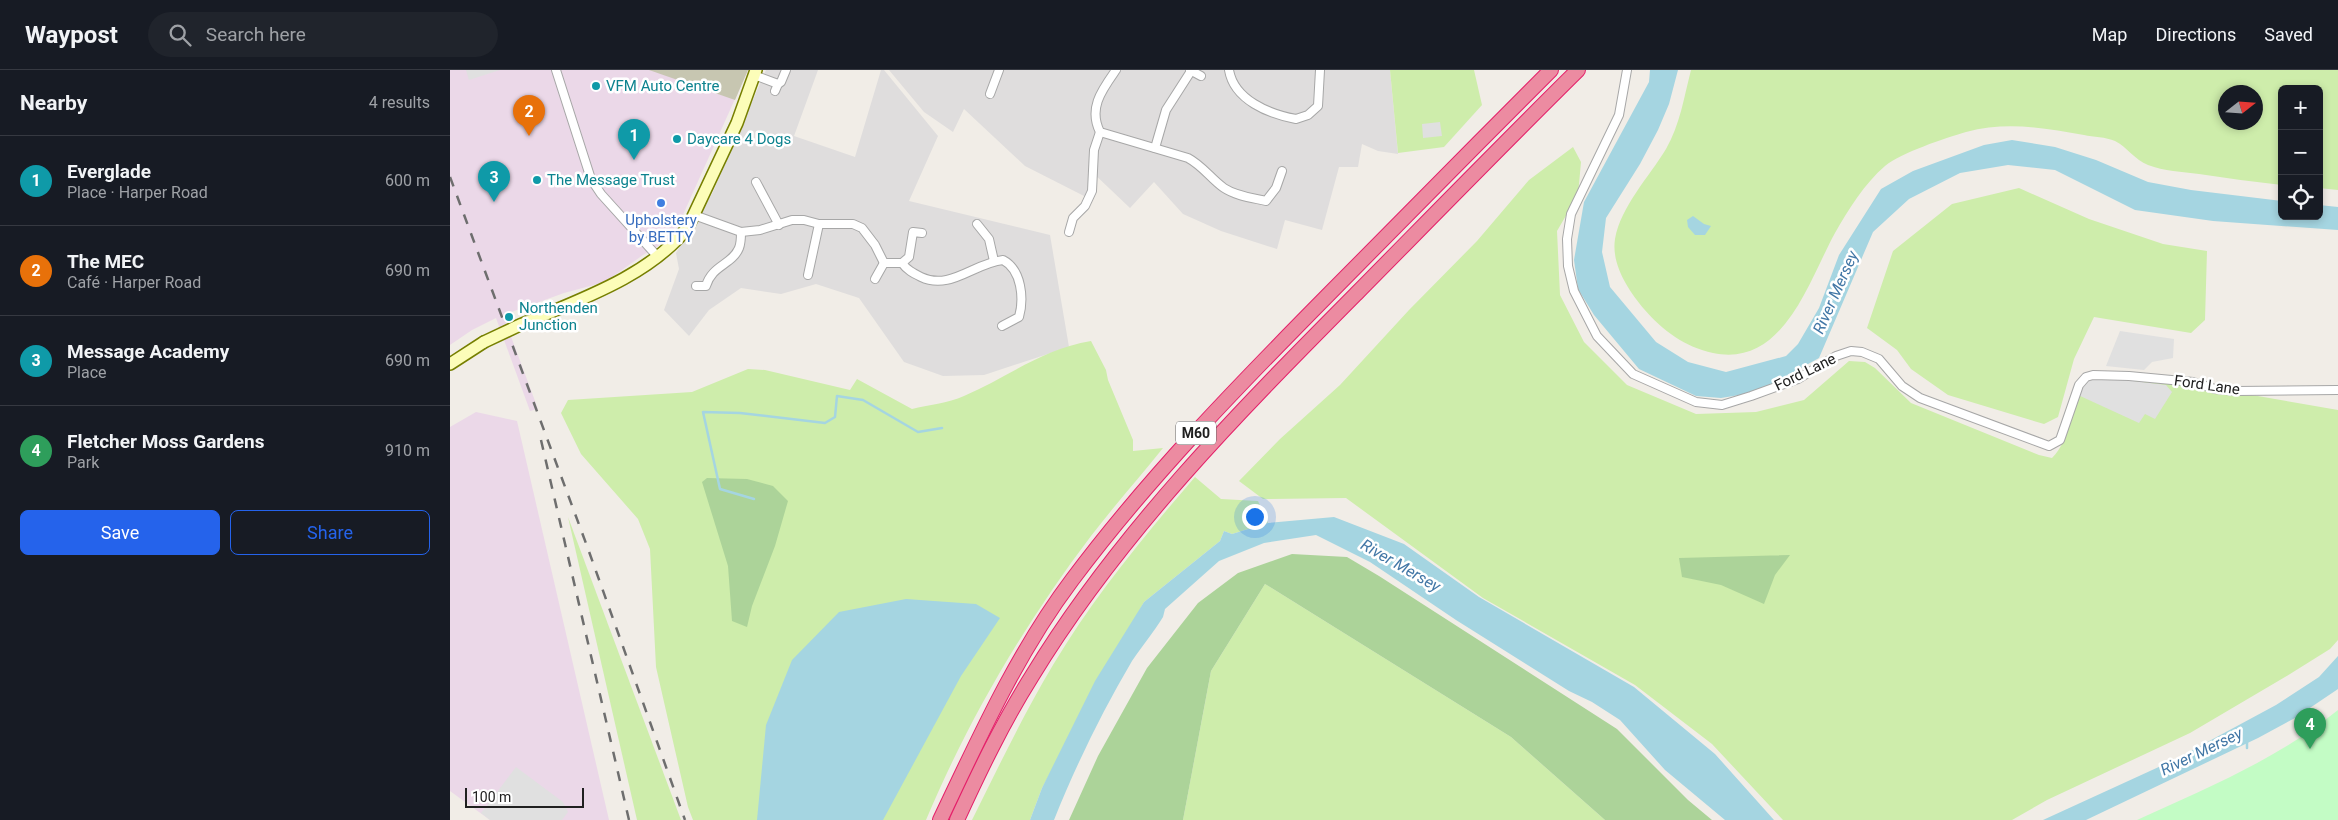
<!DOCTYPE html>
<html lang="en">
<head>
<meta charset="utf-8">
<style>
	:root { --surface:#171b24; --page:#20242c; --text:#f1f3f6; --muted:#9ea1a6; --line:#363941; --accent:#2563eb }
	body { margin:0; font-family:Roboto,sans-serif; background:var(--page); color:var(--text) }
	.controls { position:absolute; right:15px; top:15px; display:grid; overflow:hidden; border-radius:8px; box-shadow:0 2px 8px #0003 }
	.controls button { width:45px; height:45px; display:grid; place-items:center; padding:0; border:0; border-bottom:1px solid var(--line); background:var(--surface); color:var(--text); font:25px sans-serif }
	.compass { position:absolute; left:1768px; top:15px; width:45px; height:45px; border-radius:50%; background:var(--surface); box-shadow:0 2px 8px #0003; rotate:73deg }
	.scale { position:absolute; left:15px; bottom:12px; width:119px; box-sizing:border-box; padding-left:5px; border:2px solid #202020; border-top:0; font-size:14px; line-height:18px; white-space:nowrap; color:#202020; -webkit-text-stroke:4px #fff; paint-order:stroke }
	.you { position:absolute; left:804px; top:446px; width:18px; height:18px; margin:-12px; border:4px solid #fff; border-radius:50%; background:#1a73e8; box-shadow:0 0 0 8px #1a73e833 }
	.badge { display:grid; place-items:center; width:32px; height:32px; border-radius:50%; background:var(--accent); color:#fff; font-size:16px; font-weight:700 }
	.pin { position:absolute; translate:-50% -41px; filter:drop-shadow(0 1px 2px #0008) }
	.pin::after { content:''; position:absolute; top:26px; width:18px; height:15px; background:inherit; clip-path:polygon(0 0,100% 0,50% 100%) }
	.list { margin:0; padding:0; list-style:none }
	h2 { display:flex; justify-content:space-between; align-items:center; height:65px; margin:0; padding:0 20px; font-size:21px }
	h2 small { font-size:16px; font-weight:400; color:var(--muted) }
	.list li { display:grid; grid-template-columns:32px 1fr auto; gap:15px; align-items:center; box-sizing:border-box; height:90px; padding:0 20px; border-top:1px solid var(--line) }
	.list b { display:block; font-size:19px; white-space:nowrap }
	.list p { margin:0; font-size:16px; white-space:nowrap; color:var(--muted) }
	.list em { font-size:16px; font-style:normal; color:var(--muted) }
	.actions { display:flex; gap:10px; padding:15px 20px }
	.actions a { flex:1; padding:11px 0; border:1px solid var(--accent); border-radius:8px; text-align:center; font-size:18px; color:var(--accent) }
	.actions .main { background:var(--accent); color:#fff }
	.icon { flex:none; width:28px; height:28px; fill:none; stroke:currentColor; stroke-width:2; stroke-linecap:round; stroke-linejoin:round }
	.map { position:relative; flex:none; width:1888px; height:750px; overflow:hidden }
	header { display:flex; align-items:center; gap:30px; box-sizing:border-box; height:70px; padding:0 25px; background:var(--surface); border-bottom:1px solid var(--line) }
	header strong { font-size:24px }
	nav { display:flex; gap:28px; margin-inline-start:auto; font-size:18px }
	.search { width:350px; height:45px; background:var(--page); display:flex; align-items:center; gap:12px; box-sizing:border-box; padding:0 18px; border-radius:28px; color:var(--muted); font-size:19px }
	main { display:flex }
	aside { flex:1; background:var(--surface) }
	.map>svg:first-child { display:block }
</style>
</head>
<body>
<header>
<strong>Waypost</strong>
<div class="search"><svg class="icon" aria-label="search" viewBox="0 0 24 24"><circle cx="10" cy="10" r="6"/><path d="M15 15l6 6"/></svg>Search here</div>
<nav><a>Map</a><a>Directions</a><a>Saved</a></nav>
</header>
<main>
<aside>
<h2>Nearby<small>4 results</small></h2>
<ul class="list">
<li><span class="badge" style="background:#0f9aa8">1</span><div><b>Everglade</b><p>Place · Harper Road</p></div><em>600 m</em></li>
<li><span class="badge" style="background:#e8710a">2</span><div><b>The MEC</b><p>Café · Harper Road</p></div><em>690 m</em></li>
<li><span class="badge" style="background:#0f9aa8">3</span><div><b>Message Academy</b><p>Place</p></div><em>690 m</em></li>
<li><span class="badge" style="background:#2e9e5b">4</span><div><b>Fletcher Moss Gardens</b><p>Park</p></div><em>910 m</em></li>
</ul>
<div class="actions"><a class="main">Save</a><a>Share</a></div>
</aside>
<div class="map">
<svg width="1888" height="750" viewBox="0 0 1888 750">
	<rect width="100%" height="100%" fill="#f1ede7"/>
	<g fill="#dfdddd">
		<path d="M316,0H368L344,66L405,87L431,0H434L488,66L459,131L600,165L619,277L534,305L493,306L454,292L409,228L366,214L331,224L291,218L259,240L239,266L214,240L229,199L226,183L262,124Z"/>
		<path d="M439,0H940L948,84L928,81L912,74L908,97H889L872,160L835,150L827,179L771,161L733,144L704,112L680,138L640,100L636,127L575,96L514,39L503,62L474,42Z"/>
	</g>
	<g fill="#ebd8e8">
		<path d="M0,0H298L223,167L193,185L155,212L114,223L53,245L88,339L80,341L46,248L22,260L0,275Z"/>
		<path d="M26,342L67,351L159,750H40L0,721V357Z"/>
	</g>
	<path fill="#c7c6b1" d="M199,0H298L285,30Z"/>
	<g fill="#ceedab" fill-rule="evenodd">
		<path d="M940,0H1024L1032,35L994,77L948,83Z"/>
		<path d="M1241,0H1888V120L1869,118V19H1832V115C1804,112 1777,108 1749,104C1732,102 1714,101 1698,95C1685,90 1677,77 1665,71C1656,67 1643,67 1634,65C1594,58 1557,51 1516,62C1495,68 1451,83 1435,96C1415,113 1398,140 1385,163C1359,210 1334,298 1263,283C1235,277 1213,261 1194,239C1179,221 1161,195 1165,169C1171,136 1199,107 1216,79C1230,55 1234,27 1241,0ZM1776,22H1806V52H1776Z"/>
		<path d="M1123,77L1131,92L1128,125L1107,161L1110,225L1134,272L1177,315L1246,344L1306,342L1354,330L1399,291L1415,292L1425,298L1461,333L1589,385L1602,388C1621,369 1616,348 1627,326C1631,319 1642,312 1648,307L1744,315L1888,340V570L1880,579L1835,607L1740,663L1597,730L1562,750H1333L1262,674L1185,615L1033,528L896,428L813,429L789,411L830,369L890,315L959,240L1027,171L1079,110Z"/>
		<path d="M1569,118L1639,149L1713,174L1757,181L1755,250L1741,263L1644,247L1624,289L1608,347L1594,354L1498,325L1461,299L1447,280L1417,258L1443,181L1502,134Z"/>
		<path d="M641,271L656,300L658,310L683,370V381L713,378C689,408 664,436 641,466C575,553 518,650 476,750H243L238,737L206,597L200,479L188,449L131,384L111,343L118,330L242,322L298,299L315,300L400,320L407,309L462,339C478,335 498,333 514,326C558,307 592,279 641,271Z"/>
		<path d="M745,407L771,429L808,431L818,453L782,464L774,461L770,471L694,532L592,718L580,750H522C548,698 573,645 603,595C643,528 694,466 745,407Z"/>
		<path d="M118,447L231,750H187Z"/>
		<path d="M815,514L1061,667L1155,750H733L761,601Z"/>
	</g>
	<g fill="#acd399">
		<path d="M257,408L297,409L323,416L338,431L325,476L302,536L297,557L282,551L278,496L252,412Z"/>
		<path d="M842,484L897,487L929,506L1167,659L1238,730L1262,750H1155L1061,667L815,514L761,601L733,750H619L648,686L697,598L748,533L788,503Z"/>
		<path d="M1340,485L1325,505L1314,534L1271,515L1232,507L1229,488Z"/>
	</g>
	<path fill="#c3fcc5" d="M1888,640V750H1687C1757,718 1828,689 1888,640Z"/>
	<g fill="#e0e0e0">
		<path d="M16,0H50L19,10Z"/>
		<path d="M990,52L992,66L973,68L972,54Z"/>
		<path d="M1670,261L1724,269L1723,288L1702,292L1694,300L1656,296Z"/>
		<path d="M1641,308L1682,309L1684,311L1716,315L1722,322L1705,349L1695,344L1689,353L1628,325L1631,317Z"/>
		<path d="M66,697L113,732L118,742L112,750H40L31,743Z"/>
	</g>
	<g fill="#a5d5e1">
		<path d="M1200,0H1228L1219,34L1208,60L1190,94L1156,148L1152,182L1160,217L1206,272L1238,292L1276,302L1336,286L1348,274L1369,238L1389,185L1431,119L1463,101L1534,75L1562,70L1605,77L1646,90L1698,112L1741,120L1832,131V146H1869V135L1888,137V160L1763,151L1685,140L1605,100L1558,95L1510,103L1459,129L1423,162L1369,288L1308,322L1271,328L1246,326L1189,299L1144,245L1128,219L1124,190L1134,132L1199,12Z"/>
		<path d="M1243,146L1254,154L1261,156L1255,165H1245L1238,157L1237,150Z"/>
		<path d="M884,447L954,474L1029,527L1184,617L1265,684L1324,750H1275L1215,700L1170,650L1142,632L1119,621L1006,550L920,492L866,465L814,473L769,491L715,539L713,547C704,562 692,576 682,591C652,642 626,695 604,750H580L592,718L645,611L694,532L770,471L774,461L782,464L818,453Z"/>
		<path d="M456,529L526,534L550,548L511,606L433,750H307L316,655L342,590L389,542Z"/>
		<path d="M1888,586V619L1845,648L1808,668L1636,750H1593L1724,690L1826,635L1869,607Z"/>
	</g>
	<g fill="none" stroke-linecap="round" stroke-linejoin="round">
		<g stroke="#a5d5e1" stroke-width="2.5">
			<path d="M304,429L270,419L253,342L290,343L375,353L385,347L387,326L413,330L468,362L492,358"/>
			<path d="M1797,669V678"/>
		</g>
		<g stroke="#a7a7a7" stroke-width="10">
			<g id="street">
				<path d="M106,0L141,109L151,124L207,186"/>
				<path d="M666,0C652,20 638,38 650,62L738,88C753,96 761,109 774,118C786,126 803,128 816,131L826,118L832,101"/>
				<path d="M740,0L751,6"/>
				<path d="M779,0C784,30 819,44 846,49L858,45L868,36L870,0"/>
				<path d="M1177,0L1169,45L1121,144L1117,169L1118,196L1124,221L1147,266L1183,304L1246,332L1272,335L1301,326L1348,309L1386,286L1401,281L1412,282L1429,289L1452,316L1470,328L1599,376L1610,370L1629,315L1636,307L1643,305L1679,306L1743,312L1765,319L1786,321L1888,320"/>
				<path d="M304,5L328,14L325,21"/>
				<path d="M328,14L331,12L336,0"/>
				<path d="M540,24L549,0"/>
				<path d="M705,78L716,40L741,1"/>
				<path d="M306,112L329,155"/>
				<path d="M244,145L291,162L310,160L342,150H354L369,154H403L412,158L425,175L434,193H452C457,200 463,203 471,207C500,221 524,193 553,190C572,200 574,229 569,247L552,256"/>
				<path d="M527,154L539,169L544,191"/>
				<path d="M619,162L623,148L635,136L642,121L644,80L650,62"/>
				<path d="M452,193L459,187L463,162L472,163"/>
				<path d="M358,205L369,154"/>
				<path d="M425,209L434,193"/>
				<path d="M246,216H256C262,195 282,195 289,178C291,173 291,167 291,162"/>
			</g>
		</g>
		<g stroke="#767f00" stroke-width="14">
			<g id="secondary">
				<path d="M70,255C126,231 199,207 238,157L287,53L306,0"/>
				<path d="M0,294L34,272"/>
			</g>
		</g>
		<g stroke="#e41f69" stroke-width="16">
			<g id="highway">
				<path d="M490,750C529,668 567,583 622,510C699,407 790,314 880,223C954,148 1027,74 1101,0"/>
				<path d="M507,750C530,700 553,652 582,606C669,463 789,342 906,224C980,149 1053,74 1128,0"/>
			</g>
		</g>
		<use href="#street" stroke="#fff" stroke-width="8"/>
		<use href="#secondary" stroke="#fcfdb9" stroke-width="11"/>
		<use href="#highway" stroke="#ec8ba1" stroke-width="14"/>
		<g stroke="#6e6e6e" stroke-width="2.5" stroke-dasharray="10 10" stroke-linecap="butt">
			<path d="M0,107L137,476L235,750"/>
			<path d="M91,370L179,750"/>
		</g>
		<g stroke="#767f00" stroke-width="14" stroke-linecap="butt">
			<path id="secondary-bridge" d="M34,272L70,255"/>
		</g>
		<use href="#secondary-bridge" stroke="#fcfdb9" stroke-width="11"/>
	</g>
	<g fill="#0f9aa8" stroke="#fff" stroke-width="2">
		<circle cx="146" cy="16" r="5"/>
		<circle cx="227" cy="69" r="5"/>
		<circle cx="87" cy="110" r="5"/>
		<circle cx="59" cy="247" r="5"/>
	</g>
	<circle fill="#3f7fe0" stroke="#fff" stroke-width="2" cx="211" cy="133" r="5"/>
	<g text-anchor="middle" stroke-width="5" stroke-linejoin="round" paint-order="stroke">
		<rect fill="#fff" stroke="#636363" stroke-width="1" x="726" y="351.5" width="40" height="23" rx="4"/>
		<g font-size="14" font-weight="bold" fill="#202020">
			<text x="746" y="368">M60</text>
		</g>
		<g font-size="15" fill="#0d838f" stroke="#fff" text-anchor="start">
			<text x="156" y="21">VFM Auto Centre</text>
			<text x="237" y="74">Daycare 4 Dogs</text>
			<text x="97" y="115">The Message Trust</text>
			<text x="69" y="243">Northenden<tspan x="69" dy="17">Junction</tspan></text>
		</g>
		<g font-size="15" fill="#366cbe" stroke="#fff">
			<text x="211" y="155">Upholstery<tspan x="211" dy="17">by BETTY</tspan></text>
		</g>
		<g font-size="15" fill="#202020" stroke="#fff">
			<text transform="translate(1355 302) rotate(-26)" y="5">Ford Lane</text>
			<text transform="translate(1757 315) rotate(8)" y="5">Ford Lane</text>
		</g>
		<g font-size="16" font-style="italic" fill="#4277a6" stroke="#fff">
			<text transform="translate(1385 222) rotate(-66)" y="6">River Mersey</text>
			<text transform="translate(951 495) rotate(30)" y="6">River Mersey</text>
			<text transform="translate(1751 681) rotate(-26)" y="6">River Mersey</text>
		</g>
	</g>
</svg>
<div class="controls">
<button>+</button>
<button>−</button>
<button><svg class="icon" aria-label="locate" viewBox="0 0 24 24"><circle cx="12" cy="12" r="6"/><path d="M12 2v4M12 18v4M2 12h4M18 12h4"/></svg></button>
</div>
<svg class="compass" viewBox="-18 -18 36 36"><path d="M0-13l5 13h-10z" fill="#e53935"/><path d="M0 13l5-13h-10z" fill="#9ea1a6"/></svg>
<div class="scale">100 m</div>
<div class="you"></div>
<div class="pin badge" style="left:184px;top:90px;background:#0f9aa8">1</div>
<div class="pin badge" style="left:79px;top:66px;background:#e8710a">2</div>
<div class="pin badge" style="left:44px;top:132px;background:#0f9aa8">3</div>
<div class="pin badge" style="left:1860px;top:679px;background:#2e9e5b">4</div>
</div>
</main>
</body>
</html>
